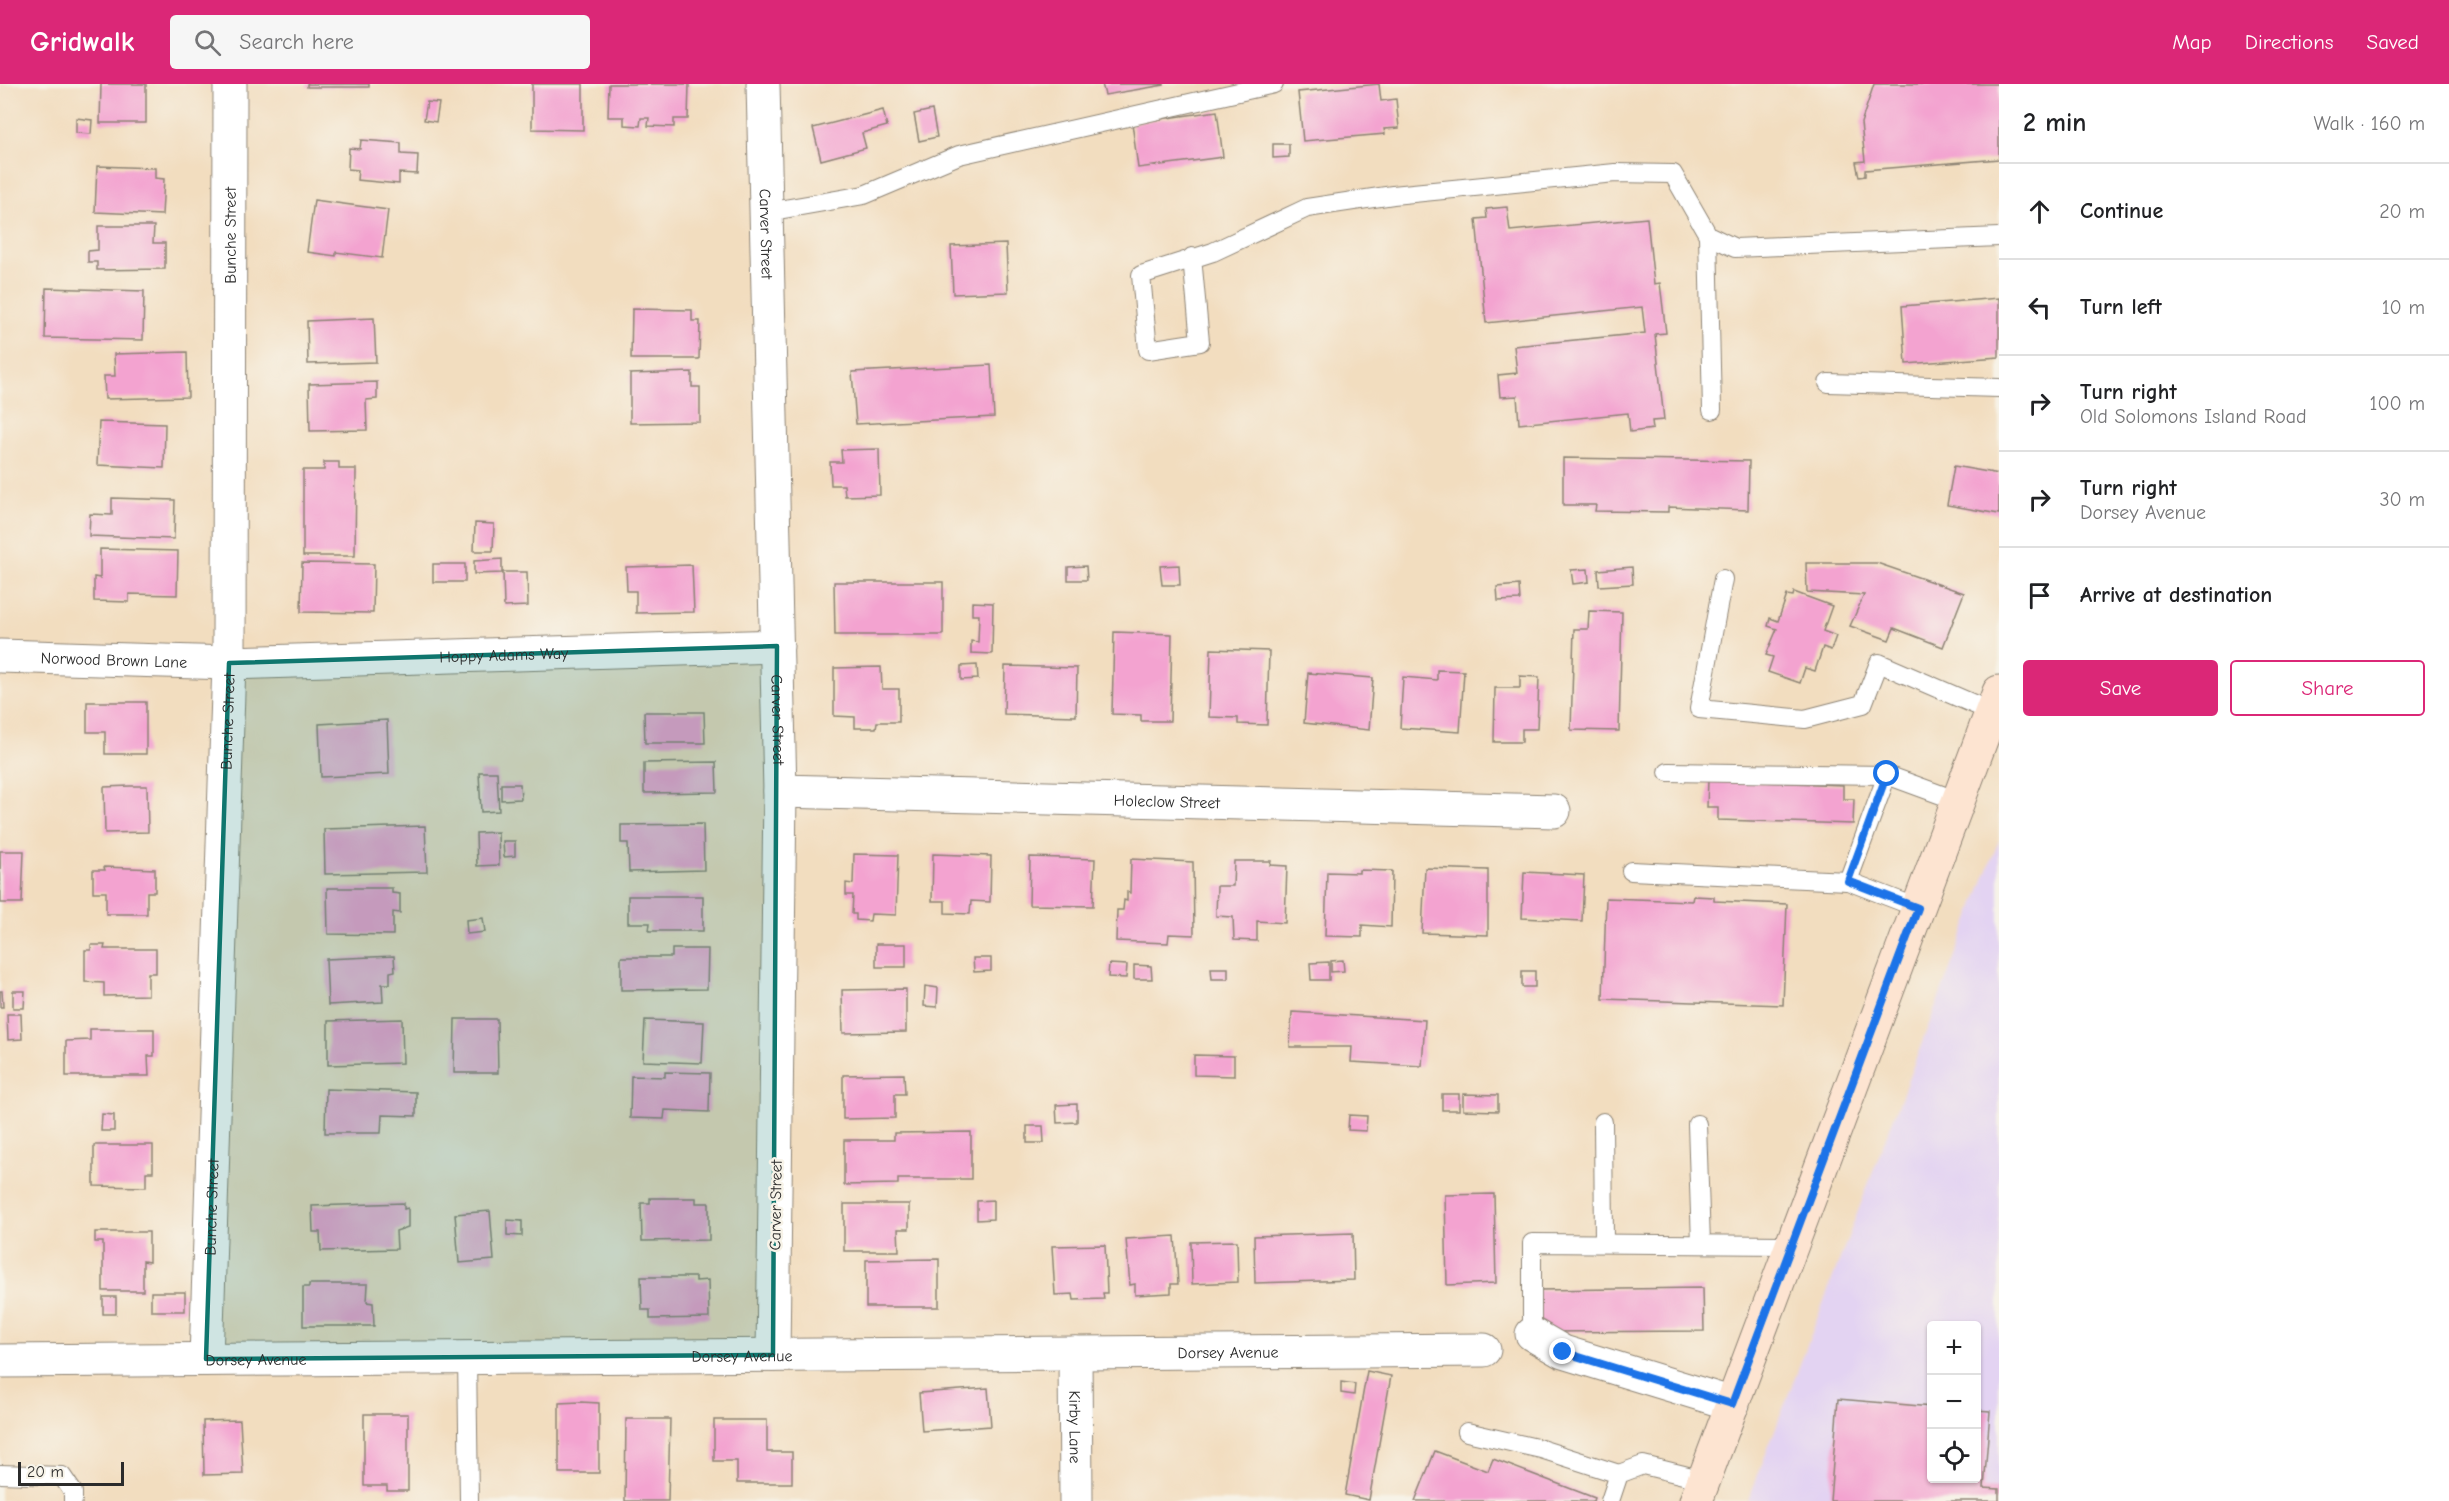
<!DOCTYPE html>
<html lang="en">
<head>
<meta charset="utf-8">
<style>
	:root { --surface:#fff; --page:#f6f6f6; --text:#202124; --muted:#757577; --line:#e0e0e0; --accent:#db2777 }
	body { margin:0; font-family:"Comic Neue",sans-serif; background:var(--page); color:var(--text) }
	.controls { position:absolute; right:18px; bottom:18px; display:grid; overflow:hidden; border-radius:6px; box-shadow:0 2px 4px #0004 }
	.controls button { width:54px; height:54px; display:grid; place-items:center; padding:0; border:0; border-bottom:2px solid var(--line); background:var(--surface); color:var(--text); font:30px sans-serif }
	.scale { position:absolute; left:18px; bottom:15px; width:106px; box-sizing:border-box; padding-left:6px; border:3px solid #2b2b2b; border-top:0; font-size:16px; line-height:21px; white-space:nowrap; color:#2b2b2b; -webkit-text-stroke:4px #f7f3e8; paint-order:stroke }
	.stop { position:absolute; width:18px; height:18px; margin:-14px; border:4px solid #1a73e8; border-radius:50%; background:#fff }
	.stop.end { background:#1a73e8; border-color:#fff; box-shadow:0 2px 6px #0008 }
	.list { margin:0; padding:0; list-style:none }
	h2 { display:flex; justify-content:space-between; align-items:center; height:78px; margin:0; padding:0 24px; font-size:26px }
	h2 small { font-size:20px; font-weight:400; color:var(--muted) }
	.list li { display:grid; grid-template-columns:39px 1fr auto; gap:18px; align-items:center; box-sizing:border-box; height:96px; padding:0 24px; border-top:2px solid var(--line) }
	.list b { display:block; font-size:22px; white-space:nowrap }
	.list p { margin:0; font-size:20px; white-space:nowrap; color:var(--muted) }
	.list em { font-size:20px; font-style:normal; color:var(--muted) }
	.actions { display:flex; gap:12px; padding:18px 24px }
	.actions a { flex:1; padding:14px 0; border:2px solid var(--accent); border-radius:6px; text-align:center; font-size:21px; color:var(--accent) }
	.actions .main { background:var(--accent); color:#fff }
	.icon { flex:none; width:33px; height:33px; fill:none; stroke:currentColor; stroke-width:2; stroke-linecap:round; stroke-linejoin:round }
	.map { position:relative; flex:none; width:1999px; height:1417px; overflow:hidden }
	header { display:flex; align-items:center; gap:36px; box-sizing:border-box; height:84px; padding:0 30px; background:var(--accent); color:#fff }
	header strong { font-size:28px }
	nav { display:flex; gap:33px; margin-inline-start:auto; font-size:21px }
	.search { width:420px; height:54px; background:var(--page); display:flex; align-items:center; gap:15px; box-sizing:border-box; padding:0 21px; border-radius:6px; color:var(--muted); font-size:22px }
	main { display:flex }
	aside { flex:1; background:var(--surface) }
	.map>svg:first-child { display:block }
</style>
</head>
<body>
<header>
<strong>Gridwalk</strong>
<div class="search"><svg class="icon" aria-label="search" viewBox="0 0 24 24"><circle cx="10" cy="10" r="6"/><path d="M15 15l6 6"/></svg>Search here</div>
<nav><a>Map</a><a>Directions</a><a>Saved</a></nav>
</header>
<main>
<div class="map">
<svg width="1999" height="1417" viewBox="0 0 1999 1417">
	<rect width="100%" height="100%" fill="#f7f3e8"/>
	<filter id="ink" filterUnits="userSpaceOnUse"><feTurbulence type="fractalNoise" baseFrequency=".0167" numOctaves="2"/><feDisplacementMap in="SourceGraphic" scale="12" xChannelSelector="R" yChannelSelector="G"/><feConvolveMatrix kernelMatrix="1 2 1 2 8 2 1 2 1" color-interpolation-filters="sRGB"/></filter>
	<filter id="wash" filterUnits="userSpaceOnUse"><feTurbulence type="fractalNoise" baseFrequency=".008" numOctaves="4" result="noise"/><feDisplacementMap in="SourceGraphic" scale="24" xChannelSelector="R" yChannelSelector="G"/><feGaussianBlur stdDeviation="1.35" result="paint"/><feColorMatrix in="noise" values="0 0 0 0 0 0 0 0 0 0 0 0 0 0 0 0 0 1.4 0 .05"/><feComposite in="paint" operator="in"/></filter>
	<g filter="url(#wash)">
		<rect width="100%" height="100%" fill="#f2ddbf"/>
		<path fill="#e3d3f2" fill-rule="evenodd" d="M1999,756V1417H1748ZM1932,1242H1976V1394H1932Z"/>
		<g id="blocks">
			<g fill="#f3a3d0">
				<path d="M101,0H146V39H100Z"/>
				<rect x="307" y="0" width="62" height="3"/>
				<path d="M532,0H583V46L532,45Z"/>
				<path d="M609,0H689L688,35H674V43L648,42L649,34H641L640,42L624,41V33H608Z"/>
				<path d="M1102,0H1164V1L1105,11Z"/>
				<path d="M1379,0L1381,17L1396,15L1399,44L1384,45L1385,50L1303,57L1298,8Z"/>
				<path d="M1874,0H1999V75L1865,86V92L1859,93L1856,78L1865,77L1861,39Z"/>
				<path d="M427,18L439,19L436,38L424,36Z"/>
				<path d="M883,26L887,42L862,49L866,64L821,76L813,44Z"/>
				<path d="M932,26L937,53L919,57L914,30Z"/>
				<path d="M1217,27L1223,73L1138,84L1132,39Z"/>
				<path d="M76,34L92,36L91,50L76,49Z"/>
				<path d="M361,56L401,59V70L418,71L417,90L399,89V100L357,96L358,86L348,85L349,64L360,65Z"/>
				<path d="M1273,60H1289V73L1273,74Z"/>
				<path d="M97,82L155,84V94L164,95L162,131L95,128Z"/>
				<path d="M314,116L388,126L382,174L336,168V172L307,168Z"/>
				<path d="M1507,123L1510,147L1647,134L1654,200L1660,199L1666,249L1655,250L1664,336L1652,337L1653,345L1630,348L1628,329L1519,340L1517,312L1500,313L1498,291L1517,289L1514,262L1645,249L1642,223L1486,239L1476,135L1487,134L1486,125Z"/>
				<path d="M98,142H154L153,159H165V185L97,186V178H88V167L98,166Z"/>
				<path d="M1006,160L1008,208L953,210L951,162Z"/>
				<path d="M46,204L144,207L143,256L45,254Z"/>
				<path d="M1999,214V273L1906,280L1902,222Z"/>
				<path d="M632,225L692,226V237H700L699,275H631Z"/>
				<path d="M374,234L376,278L308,280L307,237Z"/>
				<path d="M187,268L188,313L105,315L104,292H115L114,270Z"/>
				<path d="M991,281L994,333L856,340L852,288Z"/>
				<path d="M692,288V303H700V338L630,339V290Z"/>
				<path d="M377,298V315L366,316L367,346L310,347L309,300Z"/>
				<path d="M99,338L165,340L164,384L97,381Z"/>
				<path d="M879,365L880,411L845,412L844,401H831L830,378H842L841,366Z"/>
				<path d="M1563,374L1749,377L1748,426L1668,423V428L1595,427L1596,421H1563Z"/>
				<path d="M324,378H339V385H356L355,472H303V386H324Z"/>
				<path d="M1954,382L1999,390V430L1947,421Z"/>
				<path d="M112,414L175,416L174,455L89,452L90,430L112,431Z"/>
				<path d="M475,439L494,440L493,467H474Z"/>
				<path d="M100,465L178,467L177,511L129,510V518L94,517V493L100,494Z"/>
				<path d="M502,475V489L474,490V477Z"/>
				<path d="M302,479L374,480L373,529L301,528Z"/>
				<path d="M1806,479H1877L1964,509L1943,563L1894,544L1889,556L1850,542L1864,511L1807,508Z"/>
				<rect x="433" y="480" width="32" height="18"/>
				<path d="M692,481L694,528L636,529V507H627L626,483Z"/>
				<path d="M1179,481L1180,501H1162L1160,482Z"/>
				<path d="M1086,482L1087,496H1068V483Z"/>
				<path d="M1632,483L1633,500L1599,502L1598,486Z"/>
				<path d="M1588,485L1589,498L1573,500L1571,486Z"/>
				<path d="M503,488H527L528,522L504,523Z"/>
				<path d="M834,498H943V551H835Z"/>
				<path d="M1519,501L1520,516L1498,517L1497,503Z"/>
				<path d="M1794,508L1832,522L1823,547L1836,552L1831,566L1823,563L1815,587L1805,584L1800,599L1768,588L1773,573L1766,571L1777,545L1768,542L1770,534L1778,537L1787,511L1793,512Z"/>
				<path d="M972,518L993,519L992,570L971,569V557L978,558L979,531H972Z"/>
				<path d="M1589,527L1622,528L1619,647L1571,646L1574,545H1588Z"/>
				<path d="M1114,548L1172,550L1170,637H1141V631L1112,630Z"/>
				<path d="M1211,565L1269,567L1267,641L1238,640V634L1209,633Z"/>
				<path d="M977,581L978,595L961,596V582Z"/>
				<path d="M1005,582L1077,584L1076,632L1004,630Z"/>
				<path d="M881,583L882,605H899V638H877L876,644H855V633L834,632V584Z"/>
				<path d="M1437,586L1464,587L1460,648L1400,644L1403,593L1437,596Z"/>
				<path d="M1308,589L1373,594L1369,646L1304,639Z"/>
				<path d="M1520,592L1539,593L1537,645H1522V658H1494L1495,604H1520Z"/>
				<path d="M87,618H146V670H105V648H87Z"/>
				<path d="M644,628H704L705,659H645Z"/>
				<path d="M387,636L389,690L321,693L319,640Z"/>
				<path d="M716,678L717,708L644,709V679Z"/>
				<path d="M479,688H497L499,727L481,728Z"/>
				<path d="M1708,696L1843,701V715H1854L1853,740L1718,736V723H1707Z"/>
				<path d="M501,700H520L521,715L501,716Z"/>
				<path d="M130,702H147L148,748L105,749L104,703Z"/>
				<path d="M703,740L704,786L629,788L628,759H621V741Z"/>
				<path d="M425,742L427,788L325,790L324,745Z"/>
				<path d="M498,748L499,781L477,782L476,749Z"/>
				<path d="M503,757H515V772L504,773Z"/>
				<path d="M0,767H24L22,819H1Z"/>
				<path d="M854,770L898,771L896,831L871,830L870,837L856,836V830H852L853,811H846V799L853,800Z"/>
				<path d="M933,770L991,772L990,818L971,817L970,830L945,829V817H932Z"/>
				<path d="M1030,773L1095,775L1093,822L1029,821Z"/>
				<path d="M1131,775L1193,778L1194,851L1169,850L1168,859L1116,857L1117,826H1123L1124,816L1127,817V808L1130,809Z"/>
				<path d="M1234,777H1271L1270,781L1287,782L1285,839L1257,837V857L1234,856L1233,833L1216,832L1217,802H1233Z"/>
				<path d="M104,783L155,785V808H147V830H106V808H93V786H105Z"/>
				<path d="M1425,784L1488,786V851L1422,849Z"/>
				<path d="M1359,786L1392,787L1391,843L1362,841V853L1325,852L1327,788L1359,789Z"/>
				<path d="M1524,788L1584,791L1582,837L1522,834Z"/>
				<path d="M327,804H392V809L400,810V829L393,828V851L328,850Z"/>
				<path d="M628,812H703V847H649L650,839H628Z"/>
				<path d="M1693,812L1714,813V817L1787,820L1783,921L1603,915L1606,814L1692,817Z"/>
				<path d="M483,834L485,848L467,850L466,836Z"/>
				<rect x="876" y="860" width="30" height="23"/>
				<path d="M91,861H105L104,865H156V889H148V911L104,912V899L85,898V866H91Z"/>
				<path d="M672,865H708L707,905L621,906V873H672Z"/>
				<path d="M394,872L395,887L390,888V900H382L383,918L328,921L326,875Z"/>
				<path d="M973,874H991V887L974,888Z"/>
				<path d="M1343,876L1344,887L1331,888V877Z"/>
				<path d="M1329,878V896H1311L1310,879Z"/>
				<path d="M1109,880L1127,881L1126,894L1108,893Z"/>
				<path d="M1134,881L1151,882L1152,895H1134Z"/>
				<path d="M1211,884H1228V895H1212Z"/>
				<rect x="1522" y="887" width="13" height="16"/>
				<path d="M925,902L938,904L937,923L924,922Z"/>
				<path d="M906,905V948L843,949L842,906Z"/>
				<path d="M0,907H2L3,923H0Z"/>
				<path d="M13,907H25L24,924H13Z"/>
				<path d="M1292,928L1425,936L1422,982L1351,978L1352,963H1290Z"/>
				<path d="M7,930H21L22,955L8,956Z"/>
				<path d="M402,935L403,979L328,981V937Z"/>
				<path d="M455,935H497L498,989H454Z"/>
				<path d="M645,936L704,938L702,979L643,977Z"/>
				<path d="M90,945H154V972H148L149,992H66V957L90,956Z"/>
				<path d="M1194,971L1234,972V992L1194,991Z"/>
				<path d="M665,988L710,989L709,1028L665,1026L664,1035L630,1034L631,992L665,993Z"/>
				<path d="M904,990L905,1010H895V1034L843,1035V991Z"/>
				<path d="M326,1005L416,1008V1032L382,1031L381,1049H325Z"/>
				<rect x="1442" y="1010" width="17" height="16"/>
				<path d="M1463,1010L1498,1011V1027L1463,1026Z"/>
				<path d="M1077,1020V1038L1057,1039L1056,1021Z"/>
				<path d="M102,1030L114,1031V1047H101Z"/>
				<path d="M1349,1031L1367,1032L1366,1047L1348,1046Z"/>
				<path d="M1027,1042H1043L1044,1059H1027Z"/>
				<path d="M971,1048V1095H898V1100L844,1101V1056H894V1049Z"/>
				<path d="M94,1061H153V1088H146V1103L94,1102Z"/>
				<path d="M1494,1110L1496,1199L1447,1201L1445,1111Z"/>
				<path d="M650,1114H696V1119H709V1156L642,1157L641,1119H650Z"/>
				<path d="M993,1116V1135L977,1136V1117Z"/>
				<path d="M404,1119V1125L408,1124V1143L396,1147L397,1165L321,1167L320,1148H313L312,1122Z"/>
				<path d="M844,1120H909V1145H898L899,1167H844Z"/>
				<path d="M490,1127L494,1176L459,1179L455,1130Z"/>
				<path d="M507,1136L522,1137V1152L507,1151Z"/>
				<path d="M95,1148H149V1178L143,1177V1207H103V1158H95Z"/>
				<path d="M1353,1149L1354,1196L1255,1199L1254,1152Z"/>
				<path d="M1175,1152L1178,1200H1171V1209L1135,1211V1200L1130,1201L1126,1155Z"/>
				<path d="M1237,1157L1238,1198L1192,1200L1191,1158Z"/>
				<path d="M1105,1161L1107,1209H1103L1104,1215L1074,1216L1073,1210L1055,1211L1052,1162Z"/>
				<path d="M939,1175V1223H866V1176Z"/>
				<path d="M641,1193H696V1197L708,1196L709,1234L650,1235V1226H642Z"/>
				<path d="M309,1200H368L367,1218L373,1219L374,1242H303V1203H309Z"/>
				<path d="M1703,1204L1704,1247L1536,1248V1206Z"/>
				<rect x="151" y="1208" width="34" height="19"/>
				<rect x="103" y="1213" width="13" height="17"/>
				<path d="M1367,1287L1391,1292L1369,1416L1345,1411Z"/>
				<path d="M1341,1298L1355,1300L1354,1311L1341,1309Z"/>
				<path d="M988,1304L991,1342L922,1347L919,1309Z"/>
				<path d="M1838,1315L1932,1323V1394H1976V1326L1990,1327L1984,1404L1999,1405V1417H1830Z"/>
				<path d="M580,1318L599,1319V1389H559V1319Z"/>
				<path d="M364,1330H408V1407H387V1402H364Z"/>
				<path d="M626,1335H670L668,1417H625Z"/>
				<path d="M240,1336L243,1390L204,1391L203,1337Z"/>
				<path d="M714,1336H767V1368H792V1399H737V1377H714Z"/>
				<path d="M1435,1367L1488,1387L1493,1375L1595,1414L1594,1417H1415Z"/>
			</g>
		</g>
	</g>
	<g filter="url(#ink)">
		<use href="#blocks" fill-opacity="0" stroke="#8e8475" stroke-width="1.5"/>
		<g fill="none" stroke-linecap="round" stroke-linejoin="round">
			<g stroke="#8e8475" stroke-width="20">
				<g id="service">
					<path d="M767,128L864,111L959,71L1274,0"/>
					<path d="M1708,151L1712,326"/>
					<path d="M1192,173L1200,258L1148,266L1141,191L1213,168L1307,124L1393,111L1615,89L1673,90L1708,151L1735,164L1999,153"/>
					<path d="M1828,299L1999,304"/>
					<path d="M1723,495L1699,625L1805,635L1863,620L1879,579L1992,628"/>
					<path d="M1668,688L1887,691"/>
					<path d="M1631,787L1848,797"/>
					<path d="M1918,824L1848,797L1887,691L1958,717"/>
					<path d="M1603,1038L1604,1159"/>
					<path d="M1697,1040L1701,1160"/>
					<path d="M1532,1250V1159L1792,1161"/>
					<path d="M467,1273L469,1417"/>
					<path d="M1467,1348L1541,1365L1619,1390"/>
					<path d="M0,1390L62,1392L73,1408V1417"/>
					<path d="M1610,1417L1619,1390L1643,1381L1704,1396"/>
				</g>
			</g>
			<g stroke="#8e8475" stroke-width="35">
				<g id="minor">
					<path id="s1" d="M763,0L780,707L773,1271"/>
					<path id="s2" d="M0,572L229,579L777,562"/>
					<path id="s3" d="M780,707L1554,727"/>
					<path d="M1532,1250L1563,1268L1733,1320"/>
					<path id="s4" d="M1075,1269L1076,1417"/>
					<path id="s5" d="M206,1275L229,579L230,0"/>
					<path id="s6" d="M0,1277L1484,1266"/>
				</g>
			</g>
			<g stroke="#8e8475" stroke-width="35">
				<path id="secondary" d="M1696,1417L1999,608"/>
			</g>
			<use href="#service" stroke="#fff" stroke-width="18"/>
			<use href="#minor" stroke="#fff" stroke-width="33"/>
			<use href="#secondary" stroke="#fde4d1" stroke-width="33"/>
		</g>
	</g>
	<g fill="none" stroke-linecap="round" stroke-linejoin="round" filter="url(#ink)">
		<path stroke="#1a73e8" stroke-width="8" d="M1563,1268L1732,1320L1918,824L1848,797L1887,690"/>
	</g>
	<path fill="#0f766e" fill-opacity="0.2" stroke="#0f766e" stroke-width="4.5" stroke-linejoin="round" d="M777,562L773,1271L206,1275L229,579Z"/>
	<g text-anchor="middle" stroke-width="5" stroke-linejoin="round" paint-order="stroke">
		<g font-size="16" fill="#2b2b2b" stroke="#f7f3e8">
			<text dy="6" stroke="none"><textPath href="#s1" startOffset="150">Carver Street</textPath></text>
			<text dy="6" stroke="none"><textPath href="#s5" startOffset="1124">Bunche Street</textPath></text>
			<text dy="6" stroke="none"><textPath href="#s2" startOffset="504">Hoppy Adams Way</textPath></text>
			<text dy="6" stroke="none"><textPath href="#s2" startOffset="114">Norwood Brown Lane</textPath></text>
			<text dy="6" stroke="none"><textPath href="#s1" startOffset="636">Carver Street</textPath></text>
			<text dy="6" stroke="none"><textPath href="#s5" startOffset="638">Bunche Street</textPath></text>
			<text dy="6" stroke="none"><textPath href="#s3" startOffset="387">Holeclow Street</textPath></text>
			<text transform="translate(775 1121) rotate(-89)" y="6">Carver Street</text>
			<text dy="6" stroke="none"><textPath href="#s5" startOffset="152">Bunche Street</textPath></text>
			<text dy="6" stroke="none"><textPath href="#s6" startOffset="1228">Dorsey Avenue</textPath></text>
			<text dy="6" stroke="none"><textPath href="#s6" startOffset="742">Dorsey Avenue</textPath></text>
			<text dy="6" stroke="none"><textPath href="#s6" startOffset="256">Dorsey Avenue</textPath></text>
			<text dy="6" stroke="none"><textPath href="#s4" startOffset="74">Kirby Lane</textPath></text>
		</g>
	</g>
</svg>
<div class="controls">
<button>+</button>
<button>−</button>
<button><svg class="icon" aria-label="locate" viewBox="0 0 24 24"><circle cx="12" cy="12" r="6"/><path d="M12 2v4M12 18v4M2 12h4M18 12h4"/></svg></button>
</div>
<div class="scale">20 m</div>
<div class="stop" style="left:1887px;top:690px"></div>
<div class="stop end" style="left:1563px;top:1268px"></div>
</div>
<aside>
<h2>2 min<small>Walk · 160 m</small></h2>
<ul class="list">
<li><svg class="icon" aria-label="ahead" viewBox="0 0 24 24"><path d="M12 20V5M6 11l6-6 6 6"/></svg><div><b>Continue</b></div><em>20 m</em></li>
<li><svg class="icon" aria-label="left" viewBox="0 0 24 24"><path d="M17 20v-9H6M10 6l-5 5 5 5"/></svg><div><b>Turn left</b></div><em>10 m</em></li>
<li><svg class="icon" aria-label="right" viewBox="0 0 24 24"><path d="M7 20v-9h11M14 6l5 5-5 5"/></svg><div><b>Turn right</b><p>Old Solomons Island Road</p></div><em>100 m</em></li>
<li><svg class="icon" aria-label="right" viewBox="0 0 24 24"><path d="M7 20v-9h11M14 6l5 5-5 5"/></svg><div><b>Turn right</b><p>Dorsey Avenue</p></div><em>30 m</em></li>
<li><svg class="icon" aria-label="arrive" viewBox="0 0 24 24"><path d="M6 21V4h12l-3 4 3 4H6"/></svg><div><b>Arrive at destination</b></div></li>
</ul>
<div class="actions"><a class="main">Save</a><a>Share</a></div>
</aside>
</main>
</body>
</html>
